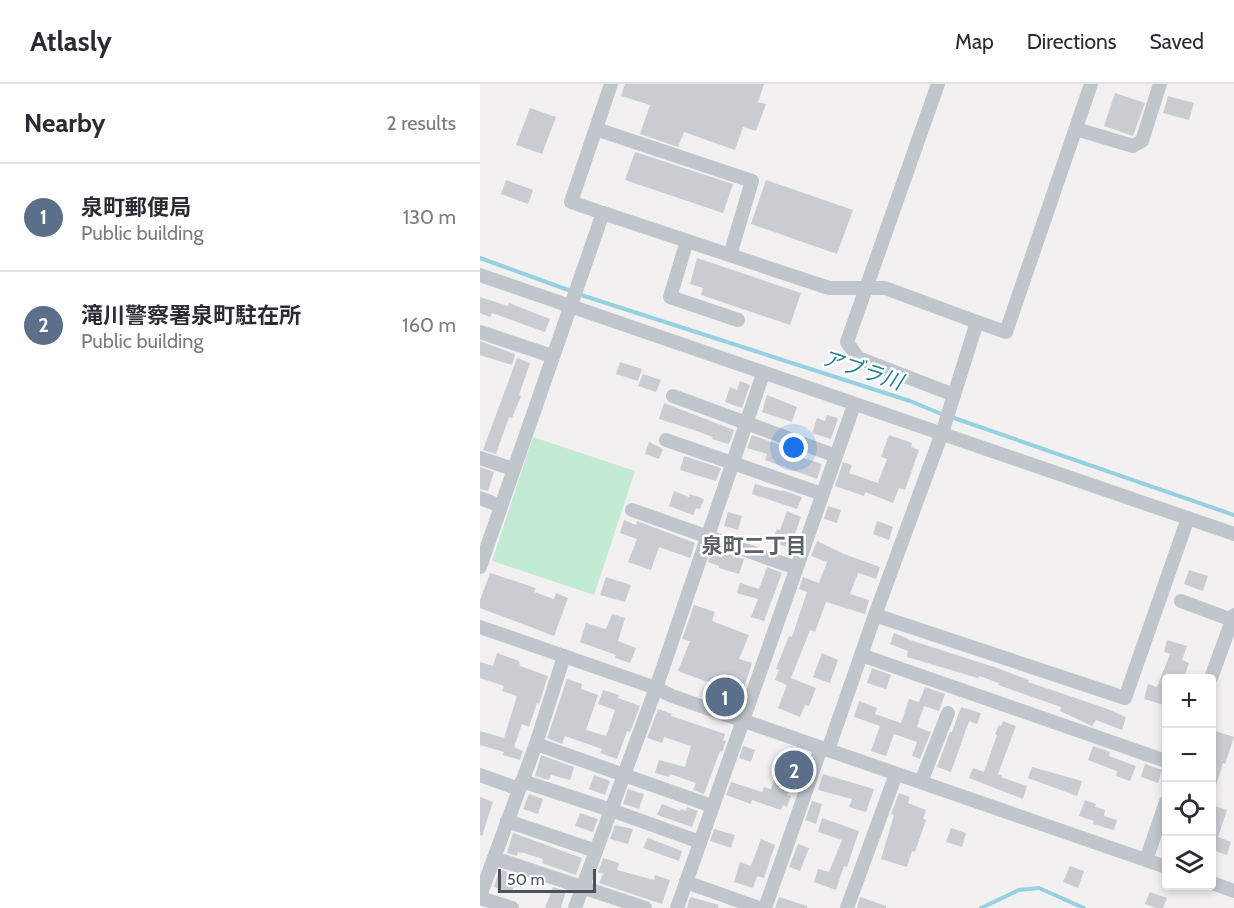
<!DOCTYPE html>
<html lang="en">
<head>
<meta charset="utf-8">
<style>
	:root { --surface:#fff; --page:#f7f7f7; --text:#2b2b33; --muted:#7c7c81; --line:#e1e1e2; --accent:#0b8043 }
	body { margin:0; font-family:Cabin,"Noto Sans JP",sans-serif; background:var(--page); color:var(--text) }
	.controls { position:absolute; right:18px; bottom:18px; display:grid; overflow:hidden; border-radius:6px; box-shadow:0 3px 9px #0003 }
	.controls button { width:54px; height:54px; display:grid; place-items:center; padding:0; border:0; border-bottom:2px solid var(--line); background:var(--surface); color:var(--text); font:30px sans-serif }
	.scale { position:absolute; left:18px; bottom:15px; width:98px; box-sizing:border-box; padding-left:6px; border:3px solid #4a525b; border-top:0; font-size:16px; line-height:21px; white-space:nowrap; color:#4a525b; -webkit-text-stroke:4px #fff; paint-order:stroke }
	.you { position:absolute; left:314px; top:364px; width:21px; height:21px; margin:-15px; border:4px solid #fff; border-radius:50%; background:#1a73e8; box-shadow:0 0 0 9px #1a73e833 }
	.badge { display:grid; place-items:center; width:39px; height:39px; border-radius:50%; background:var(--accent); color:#fff; font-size:20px; font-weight:700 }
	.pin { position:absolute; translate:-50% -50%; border:3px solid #fff; box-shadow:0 2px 6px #0006 }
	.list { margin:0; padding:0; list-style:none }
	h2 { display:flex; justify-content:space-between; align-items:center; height:78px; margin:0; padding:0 24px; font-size:26px }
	h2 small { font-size:20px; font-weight:400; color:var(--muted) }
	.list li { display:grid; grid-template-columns:39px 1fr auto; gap:18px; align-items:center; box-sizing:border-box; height:108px; padding:0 24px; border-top:2px solid var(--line) }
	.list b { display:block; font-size:22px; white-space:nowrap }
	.list p { margin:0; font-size:20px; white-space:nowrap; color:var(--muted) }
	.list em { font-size:20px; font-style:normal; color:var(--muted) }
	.icon { flex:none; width:33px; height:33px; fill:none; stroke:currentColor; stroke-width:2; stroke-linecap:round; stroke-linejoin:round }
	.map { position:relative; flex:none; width:754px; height:824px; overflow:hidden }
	header { display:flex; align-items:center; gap:36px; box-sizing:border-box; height:84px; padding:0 30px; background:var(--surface); border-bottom:2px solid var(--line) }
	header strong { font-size:28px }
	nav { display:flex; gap:33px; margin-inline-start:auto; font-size:21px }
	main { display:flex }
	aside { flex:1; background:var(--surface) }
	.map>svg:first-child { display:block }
</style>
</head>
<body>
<header>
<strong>Atlasly</strong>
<nav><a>Map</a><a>Directions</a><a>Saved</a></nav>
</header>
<main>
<aside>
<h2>Nearby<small>2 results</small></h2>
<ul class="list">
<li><span class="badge" style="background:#5c6f8a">1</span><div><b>泉町郵便局</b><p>Public building</p></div><em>130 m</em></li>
<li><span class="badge" style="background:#5c6f8a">2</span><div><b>滝川警察署泉町駐在所</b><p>Public building</p></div><em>160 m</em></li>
</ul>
</aside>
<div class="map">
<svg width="754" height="824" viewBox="0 0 754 824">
	<rect width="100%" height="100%" fill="#f2f0f0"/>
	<path fill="#c3ead2" d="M53,353L155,387L114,511L12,477Z"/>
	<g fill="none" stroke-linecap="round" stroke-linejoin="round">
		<g stroke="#96d1e2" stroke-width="4">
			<path d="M0,174L91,207"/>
			<path d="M98,210L430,317L464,331"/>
			<path d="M471,333L754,431"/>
			<path d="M501,824L539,806L559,804L604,824"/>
		</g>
	</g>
	<g fill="#cbccd1">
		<path d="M145,0H284L278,18L286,20L276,47L263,43L255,66L204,48L198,63L160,50L170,21L141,12Z"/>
		<path d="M635,9L665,19L653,52L624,42Z"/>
		<path d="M688,12L714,19L709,36L683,29Z"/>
		<path d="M50,24L76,33L62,70L36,61Z"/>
		<path d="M155,68L253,100L243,129L145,96Z"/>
		<path d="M26,96L53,106L48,120L21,110Z"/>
		<path d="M286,96L373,126L357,170L271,140Z"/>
		<path d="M217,174L321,209L310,241L221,211L223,204L210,200Z"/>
		<path d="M0,213L28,222L29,219L70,235L65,248L12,229L10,233L0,229Z"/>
		<path d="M0,257L35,270L32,281L0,271Z"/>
		<path d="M37,274L50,279L39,311L41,312L32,334L29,333L16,370L3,366Z"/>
		<path d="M140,278L162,285L158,297L136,290Z"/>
		<path d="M163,290L181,296L176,308L158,302Z"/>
		<path d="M260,297L270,301L262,324L245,318L250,303L257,306Z"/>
		<path d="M287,311L317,323L312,338L282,328Z"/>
		<path d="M184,319L254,346L250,358L248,360L232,355L233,353L214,346L179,335Z"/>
		<path d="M347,331L358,334L351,355L332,349L337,334L345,337Z"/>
		<path d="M272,351L303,362L302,365L321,371L320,373L342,380L337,395L285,376L287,370L267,364Z"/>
		<path d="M409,351L432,359L431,363L439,366L425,406L419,404L413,419L385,408L384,412L355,402L363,378L372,381L369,389L398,399L407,375L401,373Z"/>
		<path d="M169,358L183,365L179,375L165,370Z"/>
		<path d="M204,372L241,384L236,397L200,386Z"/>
		<path d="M0,383L14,388L8,407L0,405Z"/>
		<path d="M275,400L301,407L302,406L322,413L317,425L272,410Z"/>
		<path d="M194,407L209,413L210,410L224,415L220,425L216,424L213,431L189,422Z"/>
		<path d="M348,422L361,426L357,439L344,435Z"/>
		<path d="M307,427L321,433L310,464L292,458L297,445L300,446Z"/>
		<path d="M248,428L262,432L258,446L244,442Z"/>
		<path d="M144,436L156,441L157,437L215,459L211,472L210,474L179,463L171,486L148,478L157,455L140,449Z"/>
		<path d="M397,437L413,443L409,456L393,450Z"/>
		<path d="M337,457L364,470L400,483L396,495L378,489L370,510L389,516L385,530L346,518L335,548L330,546L311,594L336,604L329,622L325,621L320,633L298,624L307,601L295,596L299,586L296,585L309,552L312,553L327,508L319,505L323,493L339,499L347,478L331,472Z"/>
		<path d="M233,465L264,475L259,490L239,484V482L228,478Z"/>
		<path d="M287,483L302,489L284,537L271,533L278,515L257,509L260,499L279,505Z"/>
		<path d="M709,486L728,492L723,507L704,500Z"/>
		<path d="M10,489L56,504L54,508L74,515L76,509L88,514L74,552L0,524V516Z"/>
		<path d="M126,493L151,501L145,518L120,511Z"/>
		<path d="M214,521L235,528L232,537L269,551L259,575L272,579L258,622L237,615L241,603L198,587L210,557L202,555Z"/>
		<path d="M132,530L145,534L138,557L156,564L150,579L135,574L136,571L100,558L106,539L125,545L127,543Z"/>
		<path d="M414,549L427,554V555L517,584L549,596L548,598L625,624L646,633L642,646L616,636L612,642L580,627L581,623L518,601L519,599L499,592L498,594L427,573L428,567L410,560Z"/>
		<path d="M687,556L707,562L702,576L709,579L704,594H687V622L664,615L668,600L677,603L690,570L684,568Z"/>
		<path d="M17,569L39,577L40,582L68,592L59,620L57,619L49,643L42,640L34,663L43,667L40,676L23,671L24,668L0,661V647L24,654L37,612L22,607L24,602L0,594V578L13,582Z"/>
		<path d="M342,569L358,576L350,599L333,593Z"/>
		<path d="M392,584L411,591L406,605L387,599Z"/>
		<path d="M87,595L102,600L101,605L118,611L106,646L126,652L135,626L118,620L123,606L139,611L138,614L160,622L150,648L147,647L137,675L120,669L122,665L85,652L82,660L67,654Z"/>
		<path d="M445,603L465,610L459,627L444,622L437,643L451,648L440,675L432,672L437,658L414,650L406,672L391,667L400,642L374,633L379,617L397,624L395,630L421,639L429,615L439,618Z"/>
		<path d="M481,623L501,629L497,640L489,637L471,688L457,683L470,648H472Z"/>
		<path d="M178,625L192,630L191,632L245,650L243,656L246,657L242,668L240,667L224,710L213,706L216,699L190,690L189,693L175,689L179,676L205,683L211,662L184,653L182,659L167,654Z"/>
		<path d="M523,637L536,642L518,690L522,692L521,693L547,702L543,715L489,694L493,684L504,688L517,651L515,650L519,641L521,642Z"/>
		<path d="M732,646L754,653L745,680L743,679L734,708H732Z"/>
		<path d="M263,662L275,666L271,678L259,674Z"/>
		<path d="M613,662L630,668L629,672L656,682L650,697L636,692L637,687L608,676Z"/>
		<path d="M61,671L94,683L90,696L71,691L69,696L55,692Z"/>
		<path d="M301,678L317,685L307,711L311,712L307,723L303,721L301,726L272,716L271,720L246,711L251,698L282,708L284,703L291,705Z"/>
		<path d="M665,680L682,686L678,699L661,693Z"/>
		<path d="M552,683L602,697L597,712L548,694Z"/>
		<path d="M343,690L394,705L386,728L369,723L372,715L338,706Z"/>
		<path d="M114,691L130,697L125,711L109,705Z"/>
		<path d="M148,705L164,710L159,725L143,720Z"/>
		<path d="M419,709L430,713L428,719L446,726L443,735L446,736L435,768L432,767L427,783L401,775L414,731L411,730Z"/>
		<path d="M49,710L63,715L58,730L43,725Z"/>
		<path d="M0,713L13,718L2,752L0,751Z"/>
		<path d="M605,716L616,720L615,723L625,726L624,732L637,736L634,746L613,740L614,737L599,732Z"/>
		<path d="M332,717L342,720L336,740L325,736Z"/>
		<path d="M182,720L200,727L201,725L206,727L207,723L218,727L212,743L177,731Z"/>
		<path d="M732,721L747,726L738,753L751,758L747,771L732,766Z"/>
		<path d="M100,729L118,735L113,748L95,742Z"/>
		<path d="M342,734L379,747L367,783L364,782L356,806L334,798L338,785L349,788L362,756L338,748Z"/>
		<path d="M135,741L153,745L148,760L130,755Z"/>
		<path d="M471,744L486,749L482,763L466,758Z"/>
		<path d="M234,745L255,751L251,764L230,757Z"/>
		<path d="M33,749L102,774L96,791L62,779L63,775L44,769L38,768L37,772L27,769Z"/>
		<path d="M168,754L202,767L199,777L163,764Z"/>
		<path d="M281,755L295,761L284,794L277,792L273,804L254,798L260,778L271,782Z"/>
		<path d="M318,760L329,764L320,787L309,783Z"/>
		<path d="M123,774L139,779L137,786L174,796L175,791L190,796L182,820L119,799L123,790L118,788Z"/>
		<path d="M590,782L604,787L598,804L583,798Z"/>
		<path d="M22,786L32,789L30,794L35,796L32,809L14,803L18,790L21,791Z"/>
		<path d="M73,803L86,807L81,824H65Z"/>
		<path d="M670,808L687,814L683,824H676L665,820Z"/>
		<path d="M210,813L239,821L238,824H207Z"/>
		<path d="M299,813L327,822V824H295Z"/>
		<path d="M380,813L406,822V824H377Z"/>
	</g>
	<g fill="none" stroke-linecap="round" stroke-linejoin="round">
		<g stroke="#c0c6cc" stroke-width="14">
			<path d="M458,0L367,258L378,274L474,311"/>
			<path d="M116,45L272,97L250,171"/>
			<path d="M596,45L653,62L662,57L680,0"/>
			<path d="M123,129L349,204H405L497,238"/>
			<path d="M207,157L190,213L258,236"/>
			<path d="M0,191C251,278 503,363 754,450"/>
			<path d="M0,248L72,272"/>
			<path d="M193,312L356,372"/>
			<path d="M186,356L342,410"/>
			<path d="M0,374L33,385"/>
			<path d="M0,414L21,422"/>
			<path d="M152,426L316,484"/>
			<path d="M0,483L123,129L91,118L131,0"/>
			<path d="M701,517L752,536"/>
			<path d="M395,531L645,614L708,434"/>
			<path d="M0,543L176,604L192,612L686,783"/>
			<path d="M381,571L686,677"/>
			<path d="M731,594L754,531"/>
			<path d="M56,660L232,722"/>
			<path d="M348,666L395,531L462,349L497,238L526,248L611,0"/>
			<path d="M0,691L39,705"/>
			<path d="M42,697L131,726L220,758"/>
			<path d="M441,698L468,629"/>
			<path d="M27,737L116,767"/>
			<path d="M14,774L165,824"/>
			<path d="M666,776L686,718"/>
			<path d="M206,798L279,824"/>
			<path d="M732,799L754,807"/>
			<path d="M0,812L56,660L84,572"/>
			<path d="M0,814L32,824"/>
			<path d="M95,824L176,604L283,290"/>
			<path d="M197,824L374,321"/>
			<path d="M285,824L341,664"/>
			<path d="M367,824L416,690"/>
		</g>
	</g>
	<g text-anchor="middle" stroke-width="5" stroke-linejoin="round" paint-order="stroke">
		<g font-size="21" font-style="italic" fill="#1d7f9a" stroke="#fff">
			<text transform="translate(382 286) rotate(18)" y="7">アブラ川</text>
		</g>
		<g font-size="21" font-weight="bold" fill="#5d6063" stroke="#fff">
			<text x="274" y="469">泉町二丁目</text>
		</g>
	</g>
</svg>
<div class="controls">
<button>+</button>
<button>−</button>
<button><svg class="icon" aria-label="locate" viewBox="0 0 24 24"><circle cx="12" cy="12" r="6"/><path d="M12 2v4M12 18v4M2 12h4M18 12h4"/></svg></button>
<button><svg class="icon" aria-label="layers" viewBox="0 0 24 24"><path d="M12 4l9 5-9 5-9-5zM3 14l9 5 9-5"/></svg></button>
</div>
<div class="scale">50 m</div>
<div class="you"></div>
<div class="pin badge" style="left:245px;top:613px;background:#5c6f8a">1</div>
<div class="pin badge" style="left:314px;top:686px;background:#5c6f8a">2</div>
</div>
</main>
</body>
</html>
